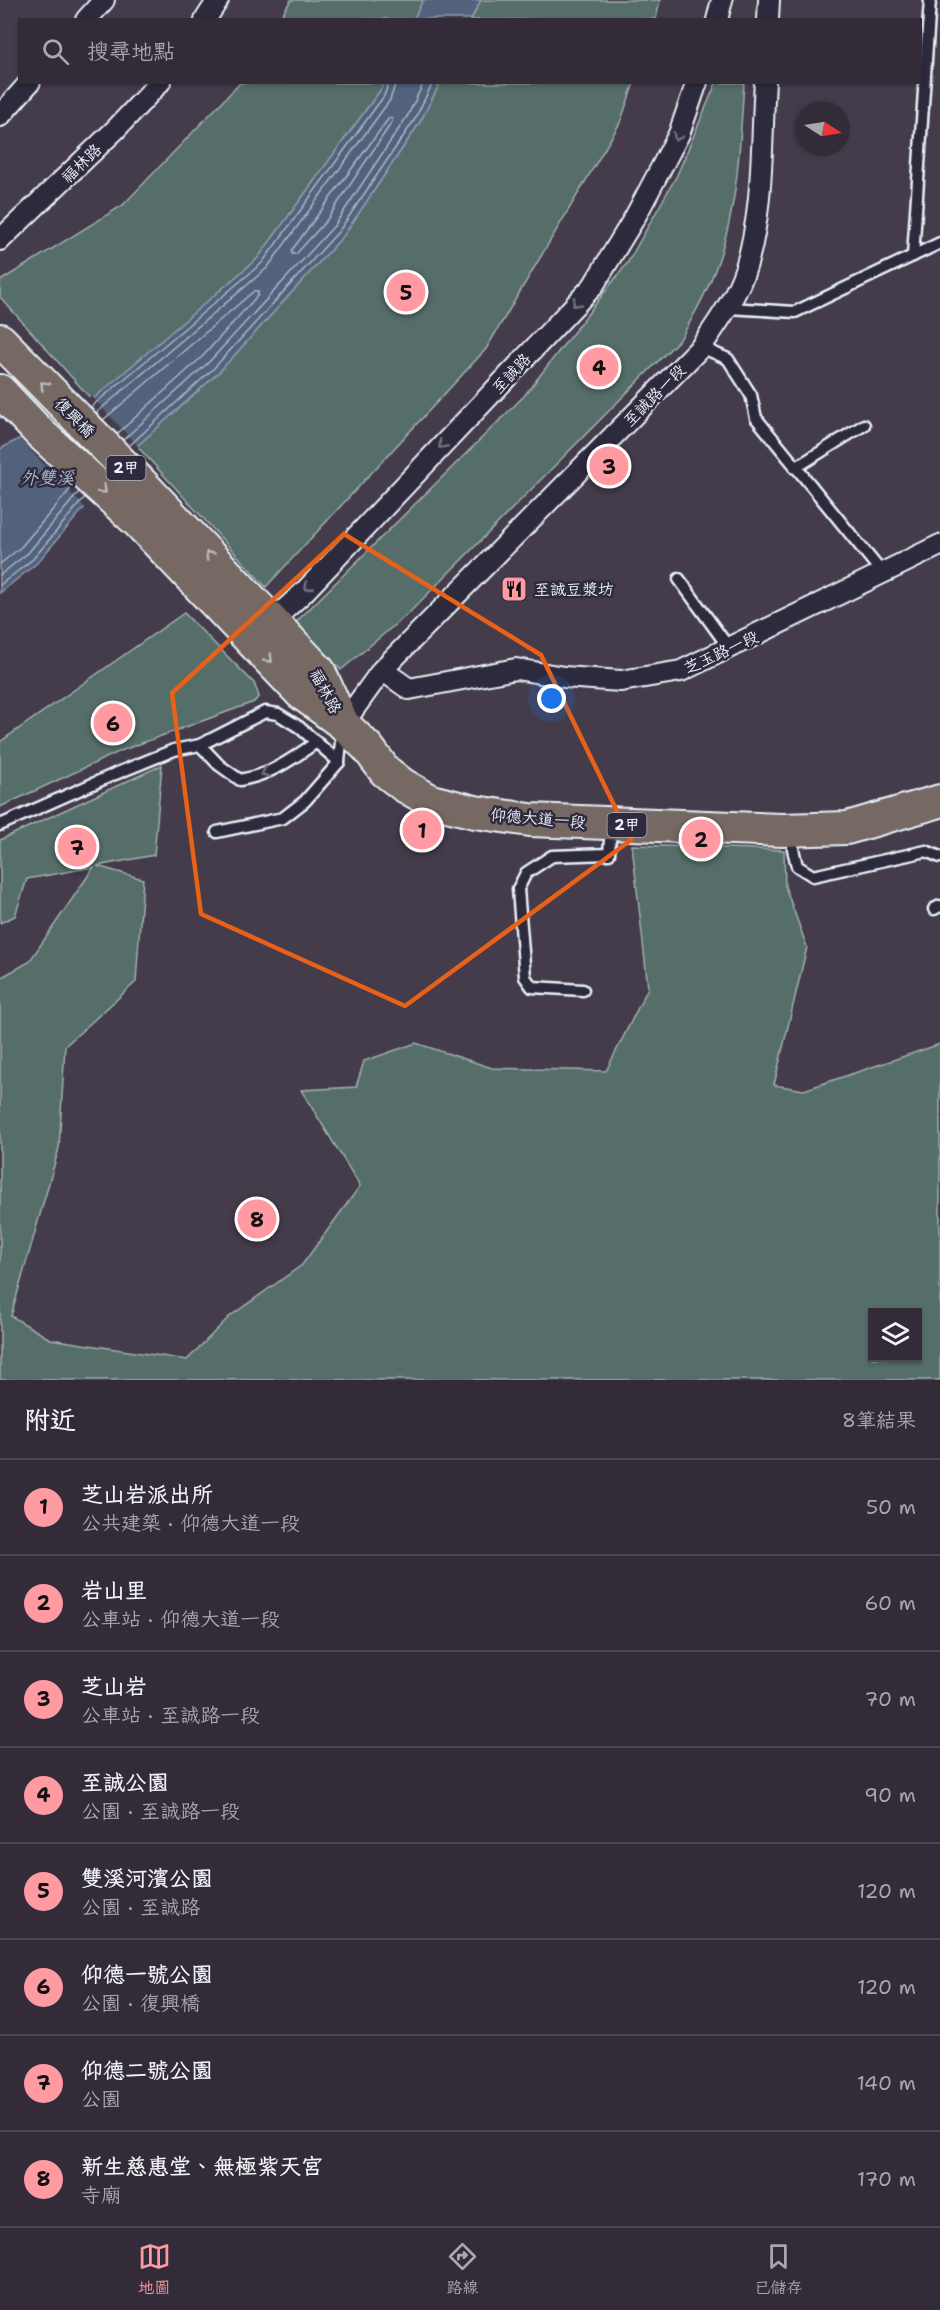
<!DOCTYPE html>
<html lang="zh-TW">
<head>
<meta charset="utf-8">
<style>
	:root { --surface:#332c38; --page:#3e3843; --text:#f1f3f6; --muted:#a9a7ae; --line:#4e4853; --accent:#ff9aa2 }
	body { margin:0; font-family:"Shantell Sans","LXGW WenKai TC",sans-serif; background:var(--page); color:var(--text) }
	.controls { position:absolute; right:18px; bottom:18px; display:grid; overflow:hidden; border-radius:0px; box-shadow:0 2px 4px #0004 }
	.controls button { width:54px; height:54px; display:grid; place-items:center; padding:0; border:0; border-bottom:2px solid var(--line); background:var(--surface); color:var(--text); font:30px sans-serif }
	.compass { position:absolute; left:796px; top:102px; width:54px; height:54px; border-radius:50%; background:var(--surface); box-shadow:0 2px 4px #0004; rotate:102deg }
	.you { position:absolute; left:552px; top:699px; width:21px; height:21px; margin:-15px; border:4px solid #fff; border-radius:50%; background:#1a73e8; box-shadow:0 0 0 9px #1a73e833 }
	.badge { display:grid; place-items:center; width:39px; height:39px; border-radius:50%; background:var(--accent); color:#111; font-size:20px; font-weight:700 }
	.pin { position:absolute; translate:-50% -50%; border:3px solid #fff; box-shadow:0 2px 6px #0006 }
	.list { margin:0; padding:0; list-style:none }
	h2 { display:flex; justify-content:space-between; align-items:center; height:78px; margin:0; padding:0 24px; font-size:26px }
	h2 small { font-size:20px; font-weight:400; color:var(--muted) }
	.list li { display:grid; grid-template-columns:39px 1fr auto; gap:18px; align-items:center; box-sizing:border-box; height:96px; padding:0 24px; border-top:2px solid var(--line) }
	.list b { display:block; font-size:22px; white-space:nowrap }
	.list p { margin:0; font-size:20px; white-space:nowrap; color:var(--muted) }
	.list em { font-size:20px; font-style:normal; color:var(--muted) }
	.icon { flex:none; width:33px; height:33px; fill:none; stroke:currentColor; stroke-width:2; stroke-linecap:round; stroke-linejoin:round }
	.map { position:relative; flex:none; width:940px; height:1380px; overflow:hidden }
	.search { position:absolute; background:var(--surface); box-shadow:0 2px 4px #0004; left:18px; right:18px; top:18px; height:66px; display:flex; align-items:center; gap:15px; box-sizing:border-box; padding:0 21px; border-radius:0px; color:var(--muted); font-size:22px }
	.sheet { height:846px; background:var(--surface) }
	nav { display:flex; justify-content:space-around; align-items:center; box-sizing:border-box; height:84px; border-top:2px solid var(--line); background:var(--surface); font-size:16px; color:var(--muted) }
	nav a { display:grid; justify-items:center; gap:3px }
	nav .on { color:var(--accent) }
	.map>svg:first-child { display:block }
</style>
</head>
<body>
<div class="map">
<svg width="940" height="1380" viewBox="0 0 940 1380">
	<rect width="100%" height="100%" fill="#443b4b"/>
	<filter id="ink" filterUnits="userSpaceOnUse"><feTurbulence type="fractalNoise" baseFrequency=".0167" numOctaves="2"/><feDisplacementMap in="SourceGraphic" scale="12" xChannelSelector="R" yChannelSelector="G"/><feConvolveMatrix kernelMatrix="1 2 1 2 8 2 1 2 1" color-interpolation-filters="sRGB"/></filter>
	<g filter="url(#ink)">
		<g fill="#576e69" stroke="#a0b0b0" stroke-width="1.5" fill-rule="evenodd">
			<path d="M291,0H423L414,19H279Z"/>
			<path d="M481,0H660L656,19L471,20Z"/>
			<path d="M240,83H384L379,92L258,258L92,400L0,297V281L123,205Z"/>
			<path d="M440,83H634L620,123L486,349L266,587L137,446L219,372L344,235L420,122Z"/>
			<path d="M716,83H744C740,137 739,193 723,246C714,279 698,308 681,338L409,613L341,670L296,622L524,396L628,262L677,175Z"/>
			<path d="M184,613L254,683L259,696L254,702L123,750L0,807V742Z"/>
			<path d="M162,765L154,855L97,866L143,879L136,982L65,1046L59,1148L11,1316L50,1339L187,1360L229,1317L302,1265L360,1186L301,1090L356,1087L364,1061L416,1043L492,1068L606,1071L648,988L632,845L784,850L785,886L807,947L774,1085L804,1090L940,1044V1380H0V978L29,962L94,867L27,879L15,916L0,923V840ZM872,1312H918V1358H872Z"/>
		</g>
		<g fill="#52627c" stroke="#8e9bae" stroke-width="1.5">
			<path d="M423,0H481L471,19H414Z"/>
			<path d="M384,83H440L420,122L344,235L219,372L137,446L37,563L0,593V449L92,400L258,258L379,92Z"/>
		</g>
		<path fill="#443b4b" d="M91,396L139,447L86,509L17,436Z"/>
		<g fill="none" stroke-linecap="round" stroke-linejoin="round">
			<g stroke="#acb8c6" stroke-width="1.5">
				<path d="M389,118L392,119V122L326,221L296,254H292V250Z"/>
				<path d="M91,407L262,263L384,96L389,82"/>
				<path d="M96,413L267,268L390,100L396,82"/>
				<path d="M103,420L254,291H258V295L203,356L117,434"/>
				<path d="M123,440L209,362L334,226L408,115L424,82"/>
				<path d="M129,446L214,368L339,231L415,119L433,82"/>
				<path d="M0,564L21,547L73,486"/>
				<path d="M0,575L28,553L79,492"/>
				<path d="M0,585L33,559L85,497"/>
			</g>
			<g stroke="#e8f1f8" stroke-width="15">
				<g id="service">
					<path d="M913,256L930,0"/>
					<path d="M728,308L795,312L940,243"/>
					<path d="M701,347L728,359L751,395L756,418L883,574"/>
					<path d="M795,468L864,425"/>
					<path d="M679,579L729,648"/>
					<path d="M200,745L219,765L240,780C270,775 291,760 315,743"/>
					<path d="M0,825L115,774L174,750L200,745L265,712L278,714L299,727L339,762L342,731"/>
					<path d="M217,832L283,818L305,801L339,762"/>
					<path d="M794,834L793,849L797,866L813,876L926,851L940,857"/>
					<path d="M934,909L940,906"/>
					<path d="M583,990L532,987L525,977L518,889L526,873L552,856L609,854L610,840L613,827"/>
				</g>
			</g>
			<g stroke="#e8f1f8" stroke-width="24">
				<g id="minor">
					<path d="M86,20L104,0"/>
					<path d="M205,20L218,0"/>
					<path d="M717,20L722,0"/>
					<path d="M768,20L769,0"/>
					<path d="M0,116L30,82"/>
					<path d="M0,240L115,130L160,82"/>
					<path d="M264,614L283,611L304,592L593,286L635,217L679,134L697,82"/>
					<path d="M382,670L409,689L516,669L564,677L621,681L681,671L940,545"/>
					<path d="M343,724L382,670L701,347C718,322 737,296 746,267C764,208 761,143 765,82"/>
				</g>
			</g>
			<g stroke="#e8f1f8" stroke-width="36">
				<g id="primary">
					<path d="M0,340L144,486L319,671L341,720"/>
					<path d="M0,391L40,433L139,523L301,693L343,724L368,748L385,771L403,785L431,801L475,812L530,820L782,830L847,828L940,801"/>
				</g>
			</g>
			<use href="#service" stroke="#2f2a3d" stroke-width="10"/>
			<use href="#minor" stroke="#2f2a3d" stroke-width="20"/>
			<use href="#primary" stroke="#766964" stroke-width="32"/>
		</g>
		<defs><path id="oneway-chevron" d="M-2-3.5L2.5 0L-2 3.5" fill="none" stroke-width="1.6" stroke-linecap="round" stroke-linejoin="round" transform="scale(1.5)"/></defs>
		<g stroke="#70707e">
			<use href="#oneway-chevron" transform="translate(677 137) rotate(115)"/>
			<use href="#oneway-chevron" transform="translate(576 303) rotate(133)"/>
			<use href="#oneway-chevron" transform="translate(442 445) rotate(133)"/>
			<use href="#oneway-chevron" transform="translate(308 587) rotate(134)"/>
			<use href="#oneway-chevron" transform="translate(265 773) rotate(156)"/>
		</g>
		<g stroke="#babbbd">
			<use href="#oneway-chevron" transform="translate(44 385) rotate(-135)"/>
			<use href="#oneway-chevron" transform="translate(103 490) rotate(42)"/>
			<use href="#oneway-chevron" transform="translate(209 555) rotate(-133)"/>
			<use href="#oneway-chevron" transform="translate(269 659) rotate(46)"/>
		</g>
	</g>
	<path fill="none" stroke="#e86118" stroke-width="4.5" stroke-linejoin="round" d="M344,534L541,655L631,840L405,1006L201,914L172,693Z"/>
	<defs>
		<g id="restaurant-square" transform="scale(1.35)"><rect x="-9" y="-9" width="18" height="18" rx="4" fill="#ff9aa2" stroke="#2f2a3d"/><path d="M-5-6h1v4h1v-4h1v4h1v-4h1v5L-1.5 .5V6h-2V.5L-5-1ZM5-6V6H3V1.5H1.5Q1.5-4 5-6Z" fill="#111"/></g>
	</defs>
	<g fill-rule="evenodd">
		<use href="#restaurant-square" x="514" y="589"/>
	</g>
	<g text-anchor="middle" stroke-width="5" stroke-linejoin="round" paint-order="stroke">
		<g fill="#2f2a3d" stroke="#b0b5c0" stroke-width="1.5">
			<rect x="106.5" y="456" width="39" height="24" rx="4.5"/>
			<rect x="607.5" y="813" width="39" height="24" rx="4.5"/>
		</g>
		<g font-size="15" font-weight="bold" fill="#e8f1f8">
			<text x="126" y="473">2甲</text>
			<text x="627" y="830">2甲</text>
		</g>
		<g font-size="16" fill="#e8f1f8" stroke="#2f2a3d">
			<text transform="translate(81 163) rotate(-44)" y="6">福林路</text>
			<text transform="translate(511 373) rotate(-47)" y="6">至誠路</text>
			<text transform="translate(654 395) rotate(-45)" y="6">至誠路一段</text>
			<text transform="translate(75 417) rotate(45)" y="6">復興橋</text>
			<text transform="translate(721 652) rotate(-25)" y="6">芝玉路一段</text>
			<text transform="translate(326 691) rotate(62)" y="6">福林路</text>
			<text transform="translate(538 818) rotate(5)" y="6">仰德大道一段</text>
		</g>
		<g font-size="16" fill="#e8f1f8" stroke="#2f2a3d" text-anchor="start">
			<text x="534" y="595">至誠豆漿坊</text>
		</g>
		<g font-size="18" font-style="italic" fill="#acb8c6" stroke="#2f2a3d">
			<text x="47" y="484">外雙溪</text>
		</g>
	</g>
</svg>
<div class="controls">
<button><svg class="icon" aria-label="layers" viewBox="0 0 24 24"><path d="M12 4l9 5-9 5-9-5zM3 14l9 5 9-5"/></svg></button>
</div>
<svg class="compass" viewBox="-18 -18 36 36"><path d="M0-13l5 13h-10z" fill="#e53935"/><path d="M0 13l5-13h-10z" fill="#a9a7ae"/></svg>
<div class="you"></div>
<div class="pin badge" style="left:422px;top:830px">1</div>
<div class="pin badge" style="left:701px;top:839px">2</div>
<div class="pin badge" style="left:609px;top:466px">3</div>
<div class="pin badge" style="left:599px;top:367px">4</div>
<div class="pin badge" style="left:406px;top:292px">5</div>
<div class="pin badge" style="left:113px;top:723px">6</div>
<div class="pin badge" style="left:77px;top:847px">7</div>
<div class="pin badge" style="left:257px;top:1219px">8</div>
<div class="search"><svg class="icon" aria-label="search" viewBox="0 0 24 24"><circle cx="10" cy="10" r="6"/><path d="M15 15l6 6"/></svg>搜尋地點</div>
</div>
<section class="sheet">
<h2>附近<small>8筆結果</small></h2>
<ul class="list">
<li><span class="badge">1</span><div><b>芝山岩派出所</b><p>公共建築 · 仰德大道一段</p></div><em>50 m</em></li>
<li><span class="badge">2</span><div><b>岩山里</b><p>公車站 · 仰德大道一段</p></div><em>60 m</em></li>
<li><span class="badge">3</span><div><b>芝山岩</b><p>公車站 · 至誠路一段</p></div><em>70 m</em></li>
<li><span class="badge">4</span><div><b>至誠公園</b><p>公園 · 至誠路一段</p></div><em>90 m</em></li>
<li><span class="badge">5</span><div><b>雙溪河濱公園</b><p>公園 · 至誠路</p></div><em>120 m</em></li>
<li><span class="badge">6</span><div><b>仰德一號公園</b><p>公園 · 復興橋</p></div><em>120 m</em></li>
<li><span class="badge">7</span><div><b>仰德二號公園</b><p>公園</p></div><em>140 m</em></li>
<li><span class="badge">8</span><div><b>新生慈惠堂、無極紫天宮</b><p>寺廟</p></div><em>170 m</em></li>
</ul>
</section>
<nav>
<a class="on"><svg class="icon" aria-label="map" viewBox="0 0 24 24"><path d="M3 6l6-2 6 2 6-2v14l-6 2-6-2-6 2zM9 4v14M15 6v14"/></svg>地圖</a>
<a><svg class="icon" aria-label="directions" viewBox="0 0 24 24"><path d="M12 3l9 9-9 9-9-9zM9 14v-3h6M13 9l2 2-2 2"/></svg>路線</a>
<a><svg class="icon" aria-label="saved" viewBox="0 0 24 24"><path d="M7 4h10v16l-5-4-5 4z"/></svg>已儲存</a>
</nav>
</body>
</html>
